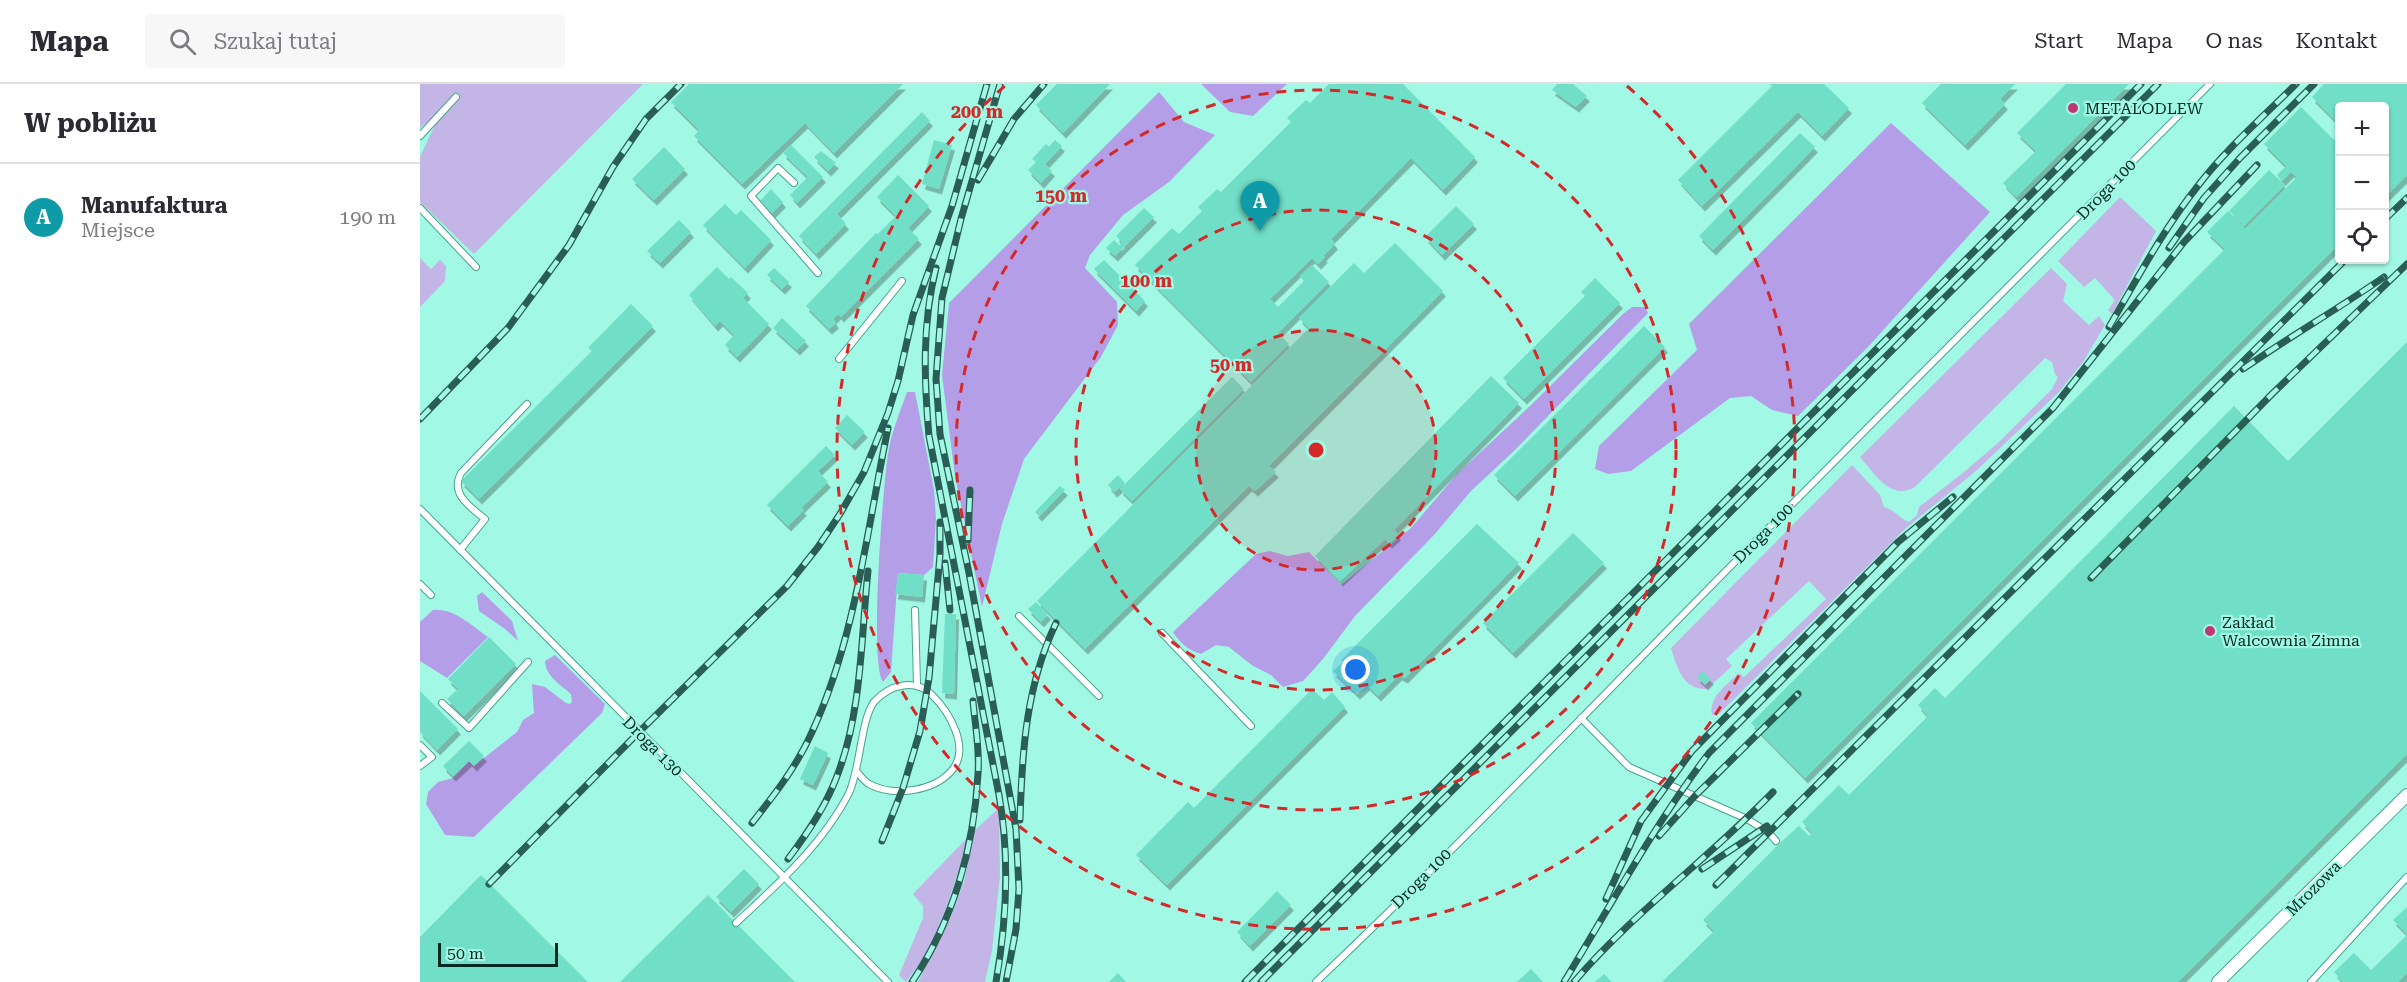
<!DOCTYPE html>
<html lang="pl">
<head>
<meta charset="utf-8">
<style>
	:root { --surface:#fff; --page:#f7f7f7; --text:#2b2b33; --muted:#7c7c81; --line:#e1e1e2; --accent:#111827 }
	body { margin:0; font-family:"Roboto Serif",serif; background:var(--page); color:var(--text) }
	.controls { position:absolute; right:18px; top:18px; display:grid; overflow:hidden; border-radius:6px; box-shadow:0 2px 4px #0004 }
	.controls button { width:54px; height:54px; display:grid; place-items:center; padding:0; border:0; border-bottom:2px solid var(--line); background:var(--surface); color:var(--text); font:30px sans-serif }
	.scale { position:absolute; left:18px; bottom:15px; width:120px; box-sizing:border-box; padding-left:6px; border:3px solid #012821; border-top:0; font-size:16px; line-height:21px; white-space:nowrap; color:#012821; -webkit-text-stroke:4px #a1f9e5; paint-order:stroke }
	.you { position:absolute; left:936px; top:586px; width:21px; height:21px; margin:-15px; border:4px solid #fff; border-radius:50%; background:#1a73e8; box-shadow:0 0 0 9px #1a73e833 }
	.badge { display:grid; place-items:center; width:39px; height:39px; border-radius:50%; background:var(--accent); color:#fff; font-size:20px; font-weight:700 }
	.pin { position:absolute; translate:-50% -50px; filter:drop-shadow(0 2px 3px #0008) }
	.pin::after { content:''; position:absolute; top:32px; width:21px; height:18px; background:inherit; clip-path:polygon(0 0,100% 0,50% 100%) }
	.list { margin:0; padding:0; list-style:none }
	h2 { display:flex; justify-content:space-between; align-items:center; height:78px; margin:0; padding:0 24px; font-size:26px }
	h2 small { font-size:20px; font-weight:400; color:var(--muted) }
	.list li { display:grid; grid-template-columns:39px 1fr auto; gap:18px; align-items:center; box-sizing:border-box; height:108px; padding:0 24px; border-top:2px solid var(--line) }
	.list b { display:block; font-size:22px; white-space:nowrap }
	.list p { margin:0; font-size:20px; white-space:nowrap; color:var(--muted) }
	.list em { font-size:20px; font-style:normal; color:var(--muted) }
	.icon { flex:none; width:33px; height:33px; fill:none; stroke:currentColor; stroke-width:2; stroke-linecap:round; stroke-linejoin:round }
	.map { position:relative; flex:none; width:1987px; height:898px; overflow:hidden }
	header { display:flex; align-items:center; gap:36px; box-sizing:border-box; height:84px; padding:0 30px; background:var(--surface); border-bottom:2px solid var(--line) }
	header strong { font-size:28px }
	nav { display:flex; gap:33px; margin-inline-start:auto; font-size:21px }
	.search { width:420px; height:54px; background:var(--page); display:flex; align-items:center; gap:15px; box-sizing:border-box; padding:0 21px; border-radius:6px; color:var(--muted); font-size:22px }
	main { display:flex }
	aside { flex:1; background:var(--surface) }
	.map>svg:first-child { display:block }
</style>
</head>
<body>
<header>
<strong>Mapa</strong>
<div class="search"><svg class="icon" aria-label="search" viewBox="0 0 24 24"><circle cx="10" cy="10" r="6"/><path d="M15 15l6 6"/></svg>Szukaj tutaj</div>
<nav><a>Start</a><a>Mapa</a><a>O nas</a><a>Kontakt</a></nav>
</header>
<main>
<aside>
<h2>W pobliżu<small></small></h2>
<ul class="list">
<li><span class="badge" style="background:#0f9aa8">A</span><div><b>Manufaktura</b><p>Miejsce</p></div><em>190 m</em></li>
</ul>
</aside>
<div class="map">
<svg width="1987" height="898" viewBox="0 0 1987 898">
	<defs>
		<filter id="shadow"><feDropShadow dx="3" dy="5.5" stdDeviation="0" flood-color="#0004"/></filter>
	</defs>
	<rect width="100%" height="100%" fill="#a1f9e5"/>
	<g fill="#c3b6e6">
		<path d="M0,0H223L54,170L0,118V73L14,43L10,36L0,44Z"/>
		<path d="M1700,113L1736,147L1692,230L1688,226L1695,216L1675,194L1664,203L1638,177Z"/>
		<path d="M0,174L11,185L20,176L26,182L25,197L0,223Z"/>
		<path d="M1631,184L1647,200L1643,217L1669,241L1679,232L1685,241L1663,278L1639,308L1556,387L1486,444L1299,630L1292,631C1288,613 1308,600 1319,589L1324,593L1406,515L1389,497L1306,575L1312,582L1287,605C1263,606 1257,584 1251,564L1432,381L1460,411L1464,423C1475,426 1479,434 1489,438L1497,431L1499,423L1544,388L1578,359L1632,305L1638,293L1635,290L1632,278L1625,274L1495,403C1470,417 1455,390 1440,373Z"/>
		<path d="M579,724L580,792L572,867L565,898H498L530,835L544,798L554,747Z"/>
		<path d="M548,753C534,803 519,858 486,898L479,891L503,834V822L493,810Z"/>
	</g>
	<g fill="#b59ee8">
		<path d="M781,0H867L833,32L810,28Z"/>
		<path d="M739,8L764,38L795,51L749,98L703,131L670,171L665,184L697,218L698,241L681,273L604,375L582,440L562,523L535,392L522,291L529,219Z"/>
		<path d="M1471,39L1570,128L1448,263L1378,332L1352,326L1331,312L1310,314L1211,387L1188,390L1175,385L1179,362L1277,266L1269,240Z"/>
		<path d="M1212,223H1225L1228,229L1095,366L1051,407L1014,451L935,532L903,575L883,597L863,603L851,591L833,582L809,563L796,561L781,570C768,566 760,559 753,548L836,470L850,467L868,472L889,468L921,501L991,444L1037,390L1110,322L1203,230Z"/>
		<path d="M487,308H495L514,406L516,434L513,483L504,491L478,489L471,588L463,598C449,579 463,402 468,370C471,349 480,328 487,308Z"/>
		<path d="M62,508L92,537L98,557L85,545L59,527L57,512Z"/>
		<path d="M13,526C34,524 52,542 68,553L27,594L0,577V538Z"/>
		<path d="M135,571L185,620L182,629L54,753L25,751L6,720L8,708L18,698L33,694L49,677L54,682L97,648L103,636L114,629L112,600L125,603L146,619L150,620L152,618L151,610C140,600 126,593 125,577Z"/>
	</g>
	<g fill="#71dec7" filter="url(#shadow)">
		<path d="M269,0H483L414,69L385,39L322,100L274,52L279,46L251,18Z"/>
		<path d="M637,0H690L643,49L616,21Z"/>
		<path d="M909,0H983L1055,73L1023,106L991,74L911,155L915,160L903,172L905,173L898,180L892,174L850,215L858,223L884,197L880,192L892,181L909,198L858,249L869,260L831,298L715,181L752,144L759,150L782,127L778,123L797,105L801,108L871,38L867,34L886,16L890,19Z"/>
		<path d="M1137,0H1153L1167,12L1156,23L1132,6Z"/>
		<path d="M1350,0H1404L1429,24L1402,52L1378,28L1282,122L1258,96L1352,2Z"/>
		<path d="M1521,0H1595L1580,15L1585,20L1545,61L1502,19Z"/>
		<path d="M1646,0H1709L1596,113L1583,99L1616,67L1597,49Z"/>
		<path d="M1904,0H1987V91L1964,114V22H1920V41L1892,13Z"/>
		<path d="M1881,23L1914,56L1920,50V159L1385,694L1331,639L1805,165L1787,148L1808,127L1825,145L1877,93L1871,88L1862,97L1857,91L1866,82L1844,60Z"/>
		<path d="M502,28L510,37L417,130L426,140L396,170L379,152Z"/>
		<path d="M1380,49L1395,63L1293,166L1279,152Z"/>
		<path d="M514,56L532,61L519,105L502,100Z"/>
		<path d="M635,56L642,62L625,80L632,87L621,99L608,86L616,78L612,75L626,60L629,63Z"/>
		<path d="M371,61L403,93L377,119L370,111L388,93L363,69Z"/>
		<path d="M244,63L265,85L234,116L212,95Z"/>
		<path d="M401,67L416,79L408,87L394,73Z"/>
		<path d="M1849,86L1865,101L1824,142L1809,127Z"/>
		<path d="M478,91L509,122L488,144L499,155L421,233L418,230L413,235L416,239L409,245L386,222L456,149L458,150L476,132L457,113Z"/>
		<path d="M351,105L363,118L352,129L340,117Z"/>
		<path d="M305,120L316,131L321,126L351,156L325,184L283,141Z"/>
		<path d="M1036,122L1054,140L1022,171L1005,153Z"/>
		<path d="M724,124L734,133L695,172L686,164L694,156L699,161L702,158L696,152Z"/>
		<path d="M259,136L271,148L240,179L227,167Z"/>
		<path d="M975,159L1023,207L849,382L856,388L835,407L829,402L665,565L617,517L889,244L879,234L934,179L944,189Z"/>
		<path d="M684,176L725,217L716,227L674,185Z"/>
		<path d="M297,183L309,195L311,193L328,209L323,214L349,240L317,273L305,261L314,251L300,237L295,242L269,211Z"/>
		<path d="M354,184L369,198L362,205L347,191Z"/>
		<path d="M1175,194L1200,219L1104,315L1083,294L1165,212L1161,208Z"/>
		<path d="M211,220L233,242L59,415L41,397L172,267L168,264Z"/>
		<path d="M362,234L386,257L377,266L353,244Z"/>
		<path d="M1224,242L1245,263L1095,412L1074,391Z"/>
		<path d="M1987,258V670L1758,898H1242L1294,847L1283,836L1361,758L1379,742L1389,752L1392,749L1382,738L1419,701L1429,711L1508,632L1498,621L1515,604L1525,614L1814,322L1868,377Z"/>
		<path d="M1071,292L1099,319L974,446L978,451L969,459L965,455L920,497L895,472Z"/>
		<path d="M812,293L824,305L712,417L700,405Z"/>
		<path d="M427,331L445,348L432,361L415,344Z"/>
		<path d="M406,362L415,371L398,387L408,398L381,424L384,426L368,442L347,421Z"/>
		<path d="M698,391L705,399L694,408L688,401Z"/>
		<path d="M640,402L645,406L619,432L615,428Z"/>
		<path d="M1057,440L1099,479L985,594L979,591L958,612L947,601L937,610L913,587L923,578L921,576Z"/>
		<path d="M1153,449L1184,479L1093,569L1063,539Z"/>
		<path d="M478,489L504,491L502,513L475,510Z"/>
		<path d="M616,518L628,530L621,538L608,525Z"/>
		<path d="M525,530H536L534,610L522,609Z"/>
		<path d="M69,553L96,580L44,632L27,615L38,605L28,595Z"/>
		<path d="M1282,587L1291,595L1285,601L1277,593Z"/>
		<path d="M892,605L904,616L912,608L925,623L747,801L716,771L768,718L774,724Z"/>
		<path d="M0,607L38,645L17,666L0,648Z"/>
		<path d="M49,657L64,672L54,682L49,677L33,692L23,682Z"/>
		<path d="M395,662L408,669L393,701L380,695Z"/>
		<path d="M324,785L339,800L311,828L296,813Z"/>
		<path d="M61,791L168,898H0V853Z"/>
		<path d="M857,807L871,821L830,862L817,848Z"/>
		<path d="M288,811L375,898H200Z"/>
		<path d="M1987,823V850L1973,836Z"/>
		<path d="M1987,851V889L1978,898H1923L1914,888L1934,869L1951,886Z"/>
		<path d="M1111,885L1123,898H1097Z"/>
		<path d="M698,889L706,898H689Z"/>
		<path d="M1184,890L1192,898H1175Z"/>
	</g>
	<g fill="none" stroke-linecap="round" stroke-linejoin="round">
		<g stroke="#49a290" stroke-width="8">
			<g id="lane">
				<path d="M0,52L36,13"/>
				<path d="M374,99L358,84L331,112L398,189"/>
				<path d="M0,124L56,183"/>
				<path d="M419,275L482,197"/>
				<path d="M0,425L468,898"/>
				<path d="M40,466L65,435C49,422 30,410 41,389L107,320"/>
				<path d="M0,500L11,511"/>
				<path d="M495,526L497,600"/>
				<path d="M599,532L679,612"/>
				<path d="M742,549L831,642"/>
				<path d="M22,619L49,644L108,578"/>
				<path d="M1161,634L1209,683L1327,735L1348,748L1356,757"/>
				<path d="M0,661L12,673L0,682"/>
				<path d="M316,839C357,801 403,760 429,709C440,686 441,635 454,618C470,600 496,594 513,612C529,628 550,663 533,685C515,708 473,713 449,700C444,697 440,691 436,687"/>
				<path d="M896,898C1035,766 1167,628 1301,492C1463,327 1627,165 1790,0"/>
				<path d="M1891,898L1987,793"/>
			</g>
		</g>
		<g stroke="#49a290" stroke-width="14">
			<path id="street" d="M1798,898L1987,711"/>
		</g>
		<use href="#lane" stroke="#fff" stroke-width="6"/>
		<use href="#street" stroke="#fff" stroke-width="12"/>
		<g stroke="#2a5d53" stroke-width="7">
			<g id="rail">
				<path d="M580,0L541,135L522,214L516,295L520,350L549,489L596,745L599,805L596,845L586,898"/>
				<path d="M558,96L594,35L624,0"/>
				<path d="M1964,136L1987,114"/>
				<path d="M1749,164L1784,114L1820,74L1894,0"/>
				<path d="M516,184C502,240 504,295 509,352L579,711C590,774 587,835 576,898"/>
				<path d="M1689,243C1717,195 1743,146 1777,103C1806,65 1843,33 1876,0"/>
				<path d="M1823,285C1869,253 1918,225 1964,193"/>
				<path d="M0,335L88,244L149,161L193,83L226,35L261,0"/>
				<path d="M548,456L550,406"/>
				<path d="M525,479L530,526"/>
				<path d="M1671,494L1853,309L1987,180"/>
				<path d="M600,736C602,667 606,602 636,539"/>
				<path d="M332,739C355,710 377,682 392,648C436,553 447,445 468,344"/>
				<path d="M1239,752L1274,713L1378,610"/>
				<path d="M462,757L483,704L500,647L509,594L520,471V438"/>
				<path d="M368,775C387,750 406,722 417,692C442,628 441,554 448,487"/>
				<path d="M1282,785L1347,742"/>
				<path d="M69,800L219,648L367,502L398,463L420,430L444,388L468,329L478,297L493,231L532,122L567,0"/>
				<path d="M1296,801L1925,176"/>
				<path d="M1186,815L1221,737L1272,667L1478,458L1533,413"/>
				<path d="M492,898C533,837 554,764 558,690C560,666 555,641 553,617"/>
				<path d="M825,898L1721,0"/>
				<path d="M841,898L1738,0"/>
				<path d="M1144,898C1191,821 1234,741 1289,669L1633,324L1764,158L1837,81"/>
				<path d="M1154,898C1214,828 1289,774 1353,708"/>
			</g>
		</g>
		<use href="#rail" stroke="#a1f9e5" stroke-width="4.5" stroke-dasharray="14" stroke-linecap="butt"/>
	</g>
	<circle cx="896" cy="366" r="120" fill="#d62828" fill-opacity=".12"/>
	<g fill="none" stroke="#d62828" stroke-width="3" stroke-dasharray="10 8">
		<circle cx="896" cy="366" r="120"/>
		<circle cx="896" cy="366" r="240"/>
		<circle cx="896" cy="366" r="360"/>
		<path d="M1207 2A479 479 0 1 1 585 2"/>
	</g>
	<g fill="#bf3672" stroke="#a1f9e5" stroke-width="2">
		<circle cx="1653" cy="24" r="6"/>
		<circle cx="1790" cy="547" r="6"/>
	</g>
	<g text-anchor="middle" stroke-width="4.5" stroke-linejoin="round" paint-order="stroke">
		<g font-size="16" fill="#012821" stroke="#a1f9e5" text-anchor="start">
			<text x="1665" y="30">METALODLEW</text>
			<text x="1802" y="544">Zakład<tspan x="1802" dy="18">Walcownia Zimna</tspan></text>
		</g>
		<g font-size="16" fill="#012821" stroke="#a1f9e5">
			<text transform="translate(1686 105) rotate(-46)" y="6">Droga 100</text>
			<text transform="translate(1343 449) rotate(-45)" y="6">Droga 100</text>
			<text transform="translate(233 662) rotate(45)" y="6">Droga 130</text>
			<text transform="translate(1001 794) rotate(-45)" y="6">Droga 100</text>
			<text transform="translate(1893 804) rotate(-45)" y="6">Mrozowa</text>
		</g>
	</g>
	<circle cx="896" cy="366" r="9" fill="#d62828" stroke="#a1f9e5" stroke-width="3"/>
	<g font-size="18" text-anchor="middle" font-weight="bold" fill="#d62828" stroke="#a1f9e5" stroke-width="4.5" stroke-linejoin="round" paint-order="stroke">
		<text x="557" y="34">200 m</text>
		<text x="641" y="118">150 m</text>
		<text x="726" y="203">100 m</text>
		<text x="811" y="287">50 m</text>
	</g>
</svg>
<div class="controls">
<button>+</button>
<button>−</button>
<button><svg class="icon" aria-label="locate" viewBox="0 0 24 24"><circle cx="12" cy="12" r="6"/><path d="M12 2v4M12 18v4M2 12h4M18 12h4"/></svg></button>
</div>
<div class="scale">50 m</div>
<div class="you"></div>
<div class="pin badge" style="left:840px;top:147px;background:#0f9aa8">A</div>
</div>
</main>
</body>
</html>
